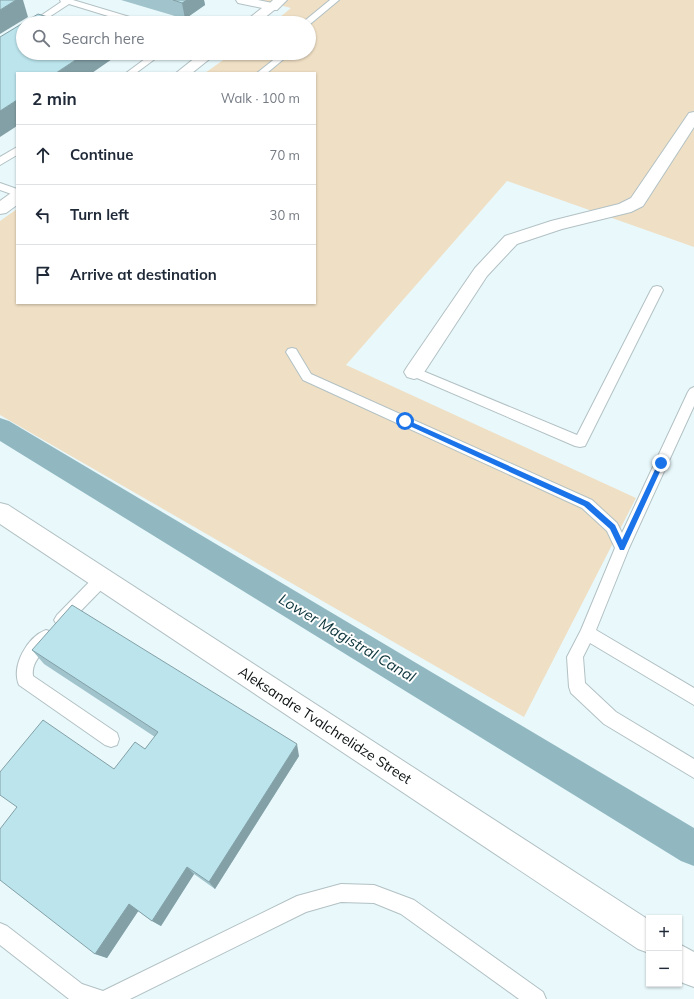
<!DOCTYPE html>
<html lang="en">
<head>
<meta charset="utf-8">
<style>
	:root { --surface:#fff; --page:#f2f2f3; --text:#1f2937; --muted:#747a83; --line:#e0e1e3 }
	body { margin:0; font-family:Mulish,sans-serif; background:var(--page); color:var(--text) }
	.controls { position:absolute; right:12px; bottom:12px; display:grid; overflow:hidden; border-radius:0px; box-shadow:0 1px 3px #0004 }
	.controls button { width:36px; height:36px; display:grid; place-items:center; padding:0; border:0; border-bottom:1px solid var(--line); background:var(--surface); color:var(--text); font:20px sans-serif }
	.stop { position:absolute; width:12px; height:12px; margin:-9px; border:3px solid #1a73e8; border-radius:50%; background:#fff }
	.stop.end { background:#1a73e8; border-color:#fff; box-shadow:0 1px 4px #0008 }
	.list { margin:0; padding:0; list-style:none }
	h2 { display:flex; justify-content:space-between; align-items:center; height:52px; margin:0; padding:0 16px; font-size:17px }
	h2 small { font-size:13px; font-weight:400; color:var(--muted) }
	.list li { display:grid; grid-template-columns:26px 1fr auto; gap:12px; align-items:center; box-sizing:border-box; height:60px; padding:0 16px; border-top:1px solid var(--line) }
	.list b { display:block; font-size:15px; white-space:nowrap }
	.list em { font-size:13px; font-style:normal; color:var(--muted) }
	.icon { flex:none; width:22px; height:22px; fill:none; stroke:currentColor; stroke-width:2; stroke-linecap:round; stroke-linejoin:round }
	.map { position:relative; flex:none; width:694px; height:999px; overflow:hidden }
	.search { position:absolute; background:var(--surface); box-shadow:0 1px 3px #0004; left:16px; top:16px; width:300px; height:44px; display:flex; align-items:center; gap:10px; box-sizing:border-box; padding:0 14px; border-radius:22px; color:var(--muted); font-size:15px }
	.panel { position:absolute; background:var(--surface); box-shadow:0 1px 3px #0004; left:16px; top:72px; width:300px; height:232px; border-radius:0px }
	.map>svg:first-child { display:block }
</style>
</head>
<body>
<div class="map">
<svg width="694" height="999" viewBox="0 0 694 999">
	<rect width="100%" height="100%" fill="#e9f8fb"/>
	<path fill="#efdfc4" d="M260,0H694V247L507,181L346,365L636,498L524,717L0,415V221L17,209V303H315V73H205L233,53H309V23H273L291,8Z"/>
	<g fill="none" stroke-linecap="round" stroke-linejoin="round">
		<path fill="#91b8c1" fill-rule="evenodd" d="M0,418L9,421L694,828V866L681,861L0,441Z"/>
		<g stroke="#b2c1c4" stroke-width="2">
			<g id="lane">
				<path d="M60,0H73L143,21L144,23H131L69,4L40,23H30L61,2Z"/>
				<path d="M330,0H339L309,25V23H302Z"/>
				<path d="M153,53H163L136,73H126Z"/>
				<path d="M282,53H291L267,73H257Z"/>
				<path d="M17,147V155L0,165V157Z"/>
				<path d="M0,183L17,189V196L0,190Z"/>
				<path d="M657,286L661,287L663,290L585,446L580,447L575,446L410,375L408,372L410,369L414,367L418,369L577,435L651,290L653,287Z"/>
				<path d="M292,348L296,349L311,374L592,500L617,523L622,533L688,392L690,389L694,387V406L629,548L596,630L694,688V705L590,643L583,657L585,683L616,712L694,759V778L604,724L571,693L569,687L567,657L581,630L615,548L607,531L582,508L303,380L286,352L288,349Z"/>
				<path d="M102,572L107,574L109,579L107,584L67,625L62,627L57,625L54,620L57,615L97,574Z"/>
				<path d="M46,630L52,632L54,637C47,652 31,658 33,676L117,733L119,739L117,745L111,747L105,745L19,685C11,666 27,637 46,630Z"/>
				<path d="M341,884L374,885L414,900L543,992L546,999H519L401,914L374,903L341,902L306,912L130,999H69L0,945V923L7,926L82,984L103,991L297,896Z"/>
			</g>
		</g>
		<g stroke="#b2c1c4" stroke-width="2">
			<g id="street">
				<path d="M273,0H287L277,10H267L266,7Z"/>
				<path d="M694,112V127L643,206L631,212L562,229L517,244L487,276L421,377L414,379L407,377L404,372L407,367L475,268L505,236L551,221L619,204L631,198L689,113Z"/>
			</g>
		</g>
		<g stroke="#b2c1c4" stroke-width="2">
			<g id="secondary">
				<path d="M236,0H258L277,4L278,7L258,23H243L262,8L238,3Z"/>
				<path d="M201,53H217L192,73H176Z"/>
				<path d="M17,192V205L6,213L0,214V201L11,193Z"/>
				<path d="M0,503L8,505L649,920V953L638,949L0,524Z"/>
				<path d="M679,944L694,952V987L683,983L679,979Z"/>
			</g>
		</g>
		<use href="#lane" fill="#fff" fill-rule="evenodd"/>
		<use href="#street" fill="#fff" fill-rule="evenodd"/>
		<use href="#secondary" fill="#fff" fill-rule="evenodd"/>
	</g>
	<g fill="#a1c4cc">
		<path d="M121,0H204L205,5L185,19Z"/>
		<path d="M32,650L299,756L215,889L194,874L161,926L152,921L138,911L107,958L95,954L114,769L145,749L155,737L44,664Z"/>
	</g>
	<g fill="#83a0a6">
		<path d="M16,0H23L28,17L0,34V10Z"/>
		<path d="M187,0H204L205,5L185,19L182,3Z"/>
		<path d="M86,53H114L115,57L92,73H56Z"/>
		<path d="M17,100V126L0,137V111Z"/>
		<path d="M297,744L299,756L215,889L209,882Z"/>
		<path d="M187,867L194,874L161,926L152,921Z"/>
		<path d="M129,904L139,910L107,958L95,954Z"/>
	</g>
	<g fill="#bbe4ed" stroke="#83a0a6">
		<path d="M0,0H16L0,10Z"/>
		<path d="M173,0H187L182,3Z"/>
		<path d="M38,14L67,23H23V53H86L56,73H17V100L0,111V37Z"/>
		<path d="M72,605L297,744L209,882L187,867L152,921L129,904L95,954L0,880V829L17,807L0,795V772L43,720L114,769L135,742L145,749L158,732L32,650Z"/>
	</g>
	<path fill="#1a73e8" d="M405,419L589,502L615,525L622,540L659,461H663L664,463L624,550H620L610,529L584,506L403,423V420Z"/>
	<g text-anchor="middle" stroke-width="4" stroke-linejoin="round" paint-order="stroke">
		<g font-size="14" fill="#080d0e" stroke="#fff">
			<text transform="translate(325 725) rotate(33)" y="5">Aleksandre Tvalchrelidze Street</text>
		</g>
		<g font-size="15" font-style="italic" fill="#0b333a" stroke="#fff">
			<text transform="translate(347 638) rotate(31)" y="5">Lower Magistral Canal</text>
		</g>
	</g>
</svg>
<div class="controls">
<button>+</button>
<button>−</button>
</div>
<div class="stop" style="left:405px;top:421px"></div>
<div class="stop end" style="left:661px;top:463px"></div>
<div class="search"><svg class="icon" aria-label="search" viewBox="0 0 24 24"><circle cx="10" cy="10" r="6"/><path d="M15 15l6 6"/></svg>Search here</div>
<section class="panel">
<h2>2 min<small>Walk · 100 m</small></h2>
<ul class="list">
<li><svg class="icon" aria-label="ahead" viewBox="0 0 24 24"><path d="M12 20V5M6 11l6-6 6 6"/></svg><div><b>Continue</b></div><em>70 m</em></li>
<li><svg class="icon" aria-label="left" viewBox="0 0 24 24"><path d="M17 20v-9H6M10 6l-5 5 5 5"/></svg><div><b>Turn left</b></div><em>30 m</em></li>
<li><svg class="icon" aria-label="arrive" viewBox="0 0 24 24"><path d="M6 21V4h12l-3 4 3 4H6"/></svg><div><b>Arrive at destination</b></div></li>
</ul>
</section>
</div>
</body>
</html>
